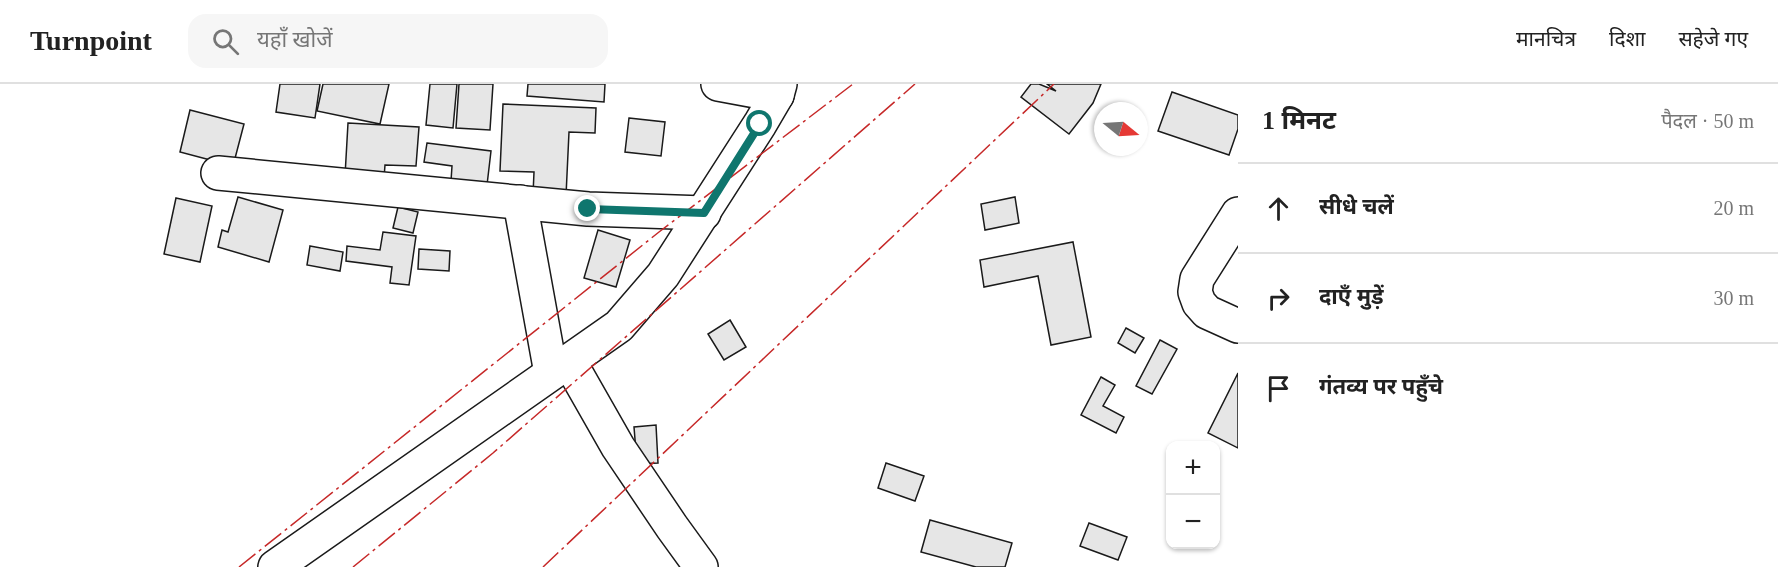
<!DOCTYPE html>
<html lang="hi">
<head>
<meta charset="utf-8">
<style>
	:root { --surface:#fff; --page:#f6f6f6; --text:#222; --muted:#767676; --line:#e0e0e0 }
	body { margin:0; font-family:"Times New Roman","Noto Sans Devanagari",serif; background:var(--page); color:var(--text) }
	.controls { position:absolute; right:18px; bottom:18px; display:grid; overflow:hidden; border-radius:12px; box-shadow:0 2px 4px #0004 }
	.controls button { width:54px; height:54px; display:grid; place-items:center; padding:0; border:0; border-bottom:2px solid var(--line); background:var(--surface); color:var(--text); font:30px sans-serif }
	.compass { position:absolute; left:1094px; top:18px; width:54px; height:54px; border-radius:50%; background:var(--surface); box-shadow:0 2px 4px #0004; rotate:108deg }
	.stop { position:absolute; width:18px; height:18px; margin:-14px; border:4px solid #0f766e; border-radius:50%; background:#fff }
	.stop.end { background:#0f766e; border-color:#fff; box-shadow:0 2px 6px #0008 }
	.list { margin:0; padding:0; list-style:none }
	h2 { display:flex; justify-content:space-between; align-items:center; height:78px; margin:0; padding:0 24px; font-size:26px }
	h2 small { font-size:20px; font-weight:400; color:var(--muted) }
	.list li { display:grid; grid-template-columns:39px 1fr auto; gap:18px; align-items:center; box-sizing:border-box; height:90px; padding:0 24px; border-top:2px solid var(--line) }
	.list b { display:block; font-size:22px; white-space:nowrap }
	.list em { font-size:20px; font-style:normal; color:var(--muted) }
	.icon { flex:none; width:33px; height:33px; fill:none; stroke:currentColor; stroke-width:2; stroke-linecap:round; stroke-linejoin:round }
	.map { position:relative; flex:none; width:1238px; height:483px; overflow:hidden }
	header { display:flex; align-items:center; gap:36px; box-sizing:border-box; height:84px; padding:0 30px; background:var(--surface); border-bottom:2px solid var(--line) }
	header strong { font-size:28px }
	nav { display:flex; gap:33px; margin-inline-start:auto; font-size:21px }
	.search { width:420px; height:54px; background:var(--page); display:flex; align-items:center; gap:15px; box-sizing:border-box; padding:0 21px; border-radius:18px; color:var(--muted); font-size:22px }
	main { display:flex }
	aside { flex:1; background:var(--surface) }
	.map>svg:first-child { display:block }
</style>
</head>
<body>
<header>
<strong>Turnpoint</strong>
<div class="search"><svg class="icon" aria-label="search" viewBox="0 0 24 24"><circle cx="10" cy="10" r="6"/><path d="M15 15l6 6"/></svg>यहाँ खोजें</div>
<nav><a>मानचित्र</a><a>दिशा</a><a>सहेजे गए</a></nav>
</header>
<main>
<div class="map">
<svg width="1238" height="483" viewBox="0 0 1238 483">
	<rect width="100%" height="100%" fill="#fff"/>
	<g fill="#e6e6e6" stroke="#1a1a1a" stroke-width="1.5">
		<path d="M280,0H320L315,34L276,28Z"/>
		<path d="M323,0H389L380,40L317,27Z"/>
		<path d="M430,0H457L453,44L426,41Z"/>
		<path d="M459,0H493L490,46L456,44Z"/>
		<path d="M528,0H605L604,18L527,12Z"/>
		<path d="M1031,0H1039L1056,7L1047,0H1101L1093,19L1069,50L1021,13Z"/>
		<path d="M1172,8L1238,31V45L1229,71L1158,47Z"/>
		<path d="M503,20L596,24L595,49L569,48L566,112L533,111L534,88L500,87Z"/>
		<path d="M190,26L244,40L233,82L180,68Z"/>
		<path d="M629,34L665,38L661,72L625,68Z"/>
		<path d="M348,39L419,43L416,82L385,81L384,94L345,92Z"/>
		<path d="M427,59L491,67L487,101L451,97L452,82L424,78Z"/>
		<path d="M238,113L283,126L269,178L218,163L222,146L228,148Z"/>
		<path d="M1015,113L1019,139L985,146L981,120Z"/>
		<path d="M176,114L212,122L200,178L164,170Z"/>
		<path d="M398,123L418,128L413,149L393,144Z"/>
		<path d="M598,146L630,156L616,203L584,194Z"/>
		<path d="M383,148L416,152L409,201L390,199L392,183L346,177L347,162L380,166Z"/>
		<path d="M1073,158L1091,253L1051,261L1038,192L984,203L980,176Z"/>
		<path d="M310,162L343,168L340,187L307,181Z"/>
		<path d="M419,165L450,167L449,187L418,185Z"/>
		<path d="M730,236L746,263L724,276L708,250Z"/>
		<path d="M1126,244L1144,254L1135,269L1118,259Z"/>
		<path d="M1160,256L1177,265L1152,310L1136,302Z"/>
		<path d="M1238,289V364L1208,349Z"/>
		<path d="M1101,293L1115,301L1103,322L1124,333L1116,349L1081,331Z"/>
		<path d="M656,341L658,379L637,380L634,343Z"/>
		<path d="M886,379L924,392L915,417L878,404Z"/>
		<path d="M930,436L1012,459L1005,483H976L921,468Z"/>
		<path d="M1089,439L1127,453L1118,476L1080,462Z"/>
	</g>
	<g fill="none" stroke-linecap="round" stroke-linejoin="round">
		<g stroke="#1a1a1a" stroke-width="36">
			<g id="minor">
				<path d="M718,0L777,11"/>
				<path d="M218,89L588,125L704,129"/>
				<path d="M520,118L551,289"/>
				<path d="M1238,130L1197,195L1195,208L1199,219L1207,228L1238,242"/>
				<path d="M569,277L618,363L672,443L701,483"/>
				<path d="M275,483L619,242L663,191L760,40L777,11L780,0"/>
			</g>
		</g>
		<use href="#minor" stroke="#fff" stroke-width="33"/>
		<g stroke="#c62828" stroke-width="1.5" stroke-dasharray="21 4.5 3 4.5" stroke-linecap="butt">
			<path d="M239,483L659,148L853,0"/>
			<path d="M353,483L493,369L915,0"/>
			<path d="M543,483L1054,0"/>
		</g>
	</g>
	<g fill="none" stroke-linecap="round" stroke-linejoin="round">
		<path stroke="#0f766e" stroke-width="8" d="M588,125L704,129L760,40"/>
	</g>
</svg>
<div class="controls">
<button>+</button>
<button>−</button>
</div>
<svg class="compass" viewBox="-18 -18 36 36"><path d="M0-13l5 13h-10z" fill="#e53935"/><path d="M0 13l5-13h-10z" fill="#767676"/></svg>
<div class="stop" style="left:760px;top:40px"></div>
<div class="stop end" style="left:588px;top:125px"></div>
</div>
<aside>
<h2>1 मिनट<small>पैदल · 50 m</small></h2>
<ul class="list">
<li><svg class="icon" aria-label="ahead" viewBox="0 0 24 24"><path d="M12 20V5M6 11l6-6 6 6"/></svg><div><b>सीधे चलें</b></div><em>20 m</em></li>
<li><svg class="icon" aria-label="right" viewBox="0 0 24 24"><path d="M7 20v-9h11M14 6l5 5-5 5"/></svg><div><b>दाएँ मुड़ें</b></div><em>30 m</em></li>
<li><svg class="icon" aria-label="arrive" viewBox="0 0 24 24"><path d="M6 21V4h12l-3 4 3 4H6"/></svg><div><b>गंतव्य पर पहुँचे</b></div></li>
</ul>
</aside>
</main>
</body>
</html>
